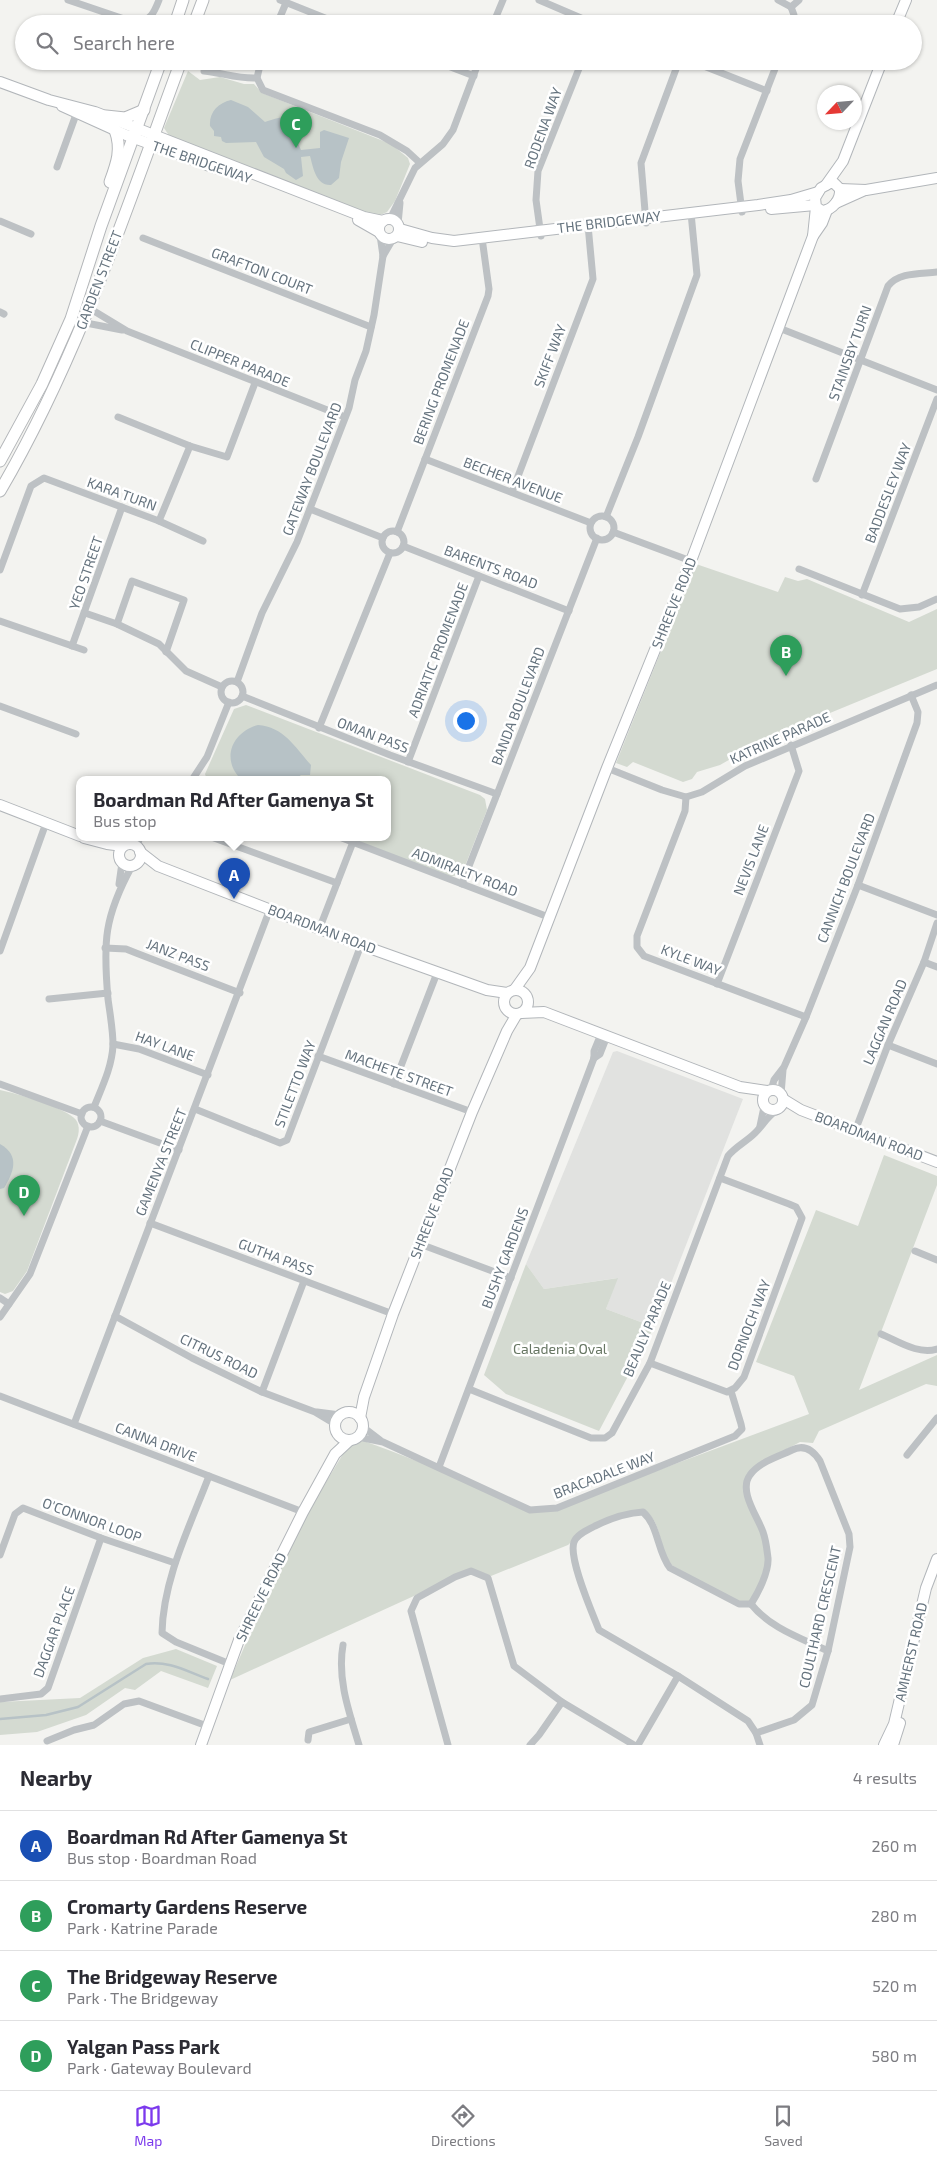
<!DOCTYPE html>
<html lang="en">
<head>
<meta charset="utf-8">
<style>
	:root { --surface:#fff; --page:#f7f7f7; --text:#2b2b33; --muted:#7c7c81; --line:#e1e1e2; --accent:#7c3aed }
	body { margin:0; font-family:"Exo 2",sans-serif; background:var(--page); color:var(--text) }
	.compass { position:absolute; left:817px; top:85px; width:45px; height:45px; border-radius:50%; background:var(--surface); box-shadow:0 1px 4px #0004; rotate:244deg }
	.you { position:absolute; left:465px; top:720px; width:18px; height:18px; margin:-12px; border:4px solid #fff; border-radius:50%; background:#1a73e8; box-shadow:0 0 0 8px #1a73e833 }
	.badge { display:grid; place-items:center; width:32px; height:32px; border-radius:50%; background:var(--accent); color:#fff; font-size:16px; font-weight:700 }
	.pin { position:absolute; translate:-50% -41px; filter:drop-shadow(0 1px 2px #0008) }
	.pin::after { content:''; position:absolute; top:26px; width:18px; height:15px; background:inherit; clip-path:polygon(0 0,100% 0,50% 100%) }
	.popup { position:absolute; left:76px; top:776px; width:315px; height:65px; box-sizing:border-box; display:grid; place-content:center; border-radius:10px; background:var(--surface); filter:drop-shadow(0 1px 4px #0005); font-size:16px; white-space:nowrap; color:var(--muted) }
	.popup b { font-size:19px; color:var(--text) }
	.popup::after { content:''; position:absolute; left:50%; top:100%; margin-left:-10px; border:10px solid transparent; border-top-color:var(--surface) }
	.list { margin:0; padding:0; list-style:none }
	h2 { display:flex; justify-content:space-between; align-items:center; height:65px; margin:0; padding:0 20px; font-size:21px }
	h2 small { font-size:16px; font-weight:400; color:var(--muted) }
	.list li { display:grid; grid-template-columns:32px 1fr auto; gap:15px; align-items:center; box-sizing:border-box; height:70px; padding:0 20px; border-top:1px solid var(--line) }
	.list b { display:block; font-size:19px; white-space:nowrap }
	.list p { margin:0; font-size:16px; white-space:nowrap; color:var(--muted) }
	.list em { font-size:16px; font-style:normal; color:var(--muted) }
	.icon { flex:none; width:28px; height:28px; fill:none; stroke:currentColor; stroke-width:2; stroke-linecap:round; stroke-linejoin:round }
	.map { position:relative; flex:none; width:937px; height:1745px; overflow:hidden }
	.search { position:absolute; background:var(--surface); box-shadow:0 1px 4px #0004; left:15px; right:15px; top:15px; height:55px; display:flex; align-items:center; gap:12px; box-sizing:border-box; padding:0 18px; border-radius:28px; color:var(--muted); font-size:19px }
	.sheet { height:345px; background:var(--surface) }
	nav { display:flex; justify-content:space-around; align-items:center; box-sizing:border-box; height:70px; border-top:1px solid var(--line); background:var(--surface); font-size:14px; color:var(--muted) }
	nav a { display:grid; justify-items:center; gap:2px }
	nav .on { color:var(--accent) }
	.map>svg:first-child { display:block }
</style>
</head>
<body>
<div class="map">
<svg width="937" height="1745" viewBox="0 0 937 1745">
	<rect width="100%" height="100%" fill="#f3f3f0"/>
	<path fill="#e1e2e0" d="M617,1051L743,1099L654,1327L606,1309L617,1278L544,1289L526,1264L613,1052Z"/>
	<g fill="#d4dad1">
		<path d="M188,71L200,80L220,77L244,84H254L262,93L391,144L408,158L410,164L395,201L387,212L376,217L170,137L164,128Z"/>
		<path d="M696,564L778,592L785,577L798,581L807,579L909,622L937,609V669L791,729L741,753L720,765L697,772L692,779L683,782L633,762L627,767L616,763Z"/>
		<path d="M246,705L480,795L485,799L487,810L463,871L459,875L448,877L351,838H388V780H207L205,774L234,709Z"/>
		<path d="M0,1090C15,1093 67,1108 76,1120C80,1126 79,1133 77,1139L27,1271L13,1291L5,1294L0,1292Z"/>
		<path d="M884,1155L937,1176V1185L859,1390L937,1355V1386L926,1384L819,1431L813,1443L800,1442L757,1465L745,1492C763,1533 779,1562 750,1603H739L673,1566C658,1551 663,1521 644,1510L581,1533L568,1545L491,1576L473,1569L230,1680L274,1578L314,1502L346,1449L355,1442L364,1441L391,1451L432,1467L531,1513L554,1509L809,1414L794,1376L756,1362L816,1210L858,1226Z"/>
		<path d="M526,1264L544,1289L618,1278L606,1309L654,1327L599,1431L506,1394L484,1375Z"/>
		<path d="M176,1649L217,1666L208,1688L161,1671L135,1690L125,1688L86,1715L37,1732L0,1735V1702L80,1698L143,1658Z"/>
	</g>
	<g fill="#b7c2c6">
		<path d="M231,100L248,107L265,122C283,116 289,114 302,130L297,141L301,150L320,148V132L324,130L349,138L341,162L339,178L331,185C316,186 313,167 310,156L301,157L303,176L296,180L286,173L284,169L264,157L256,142L226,143L222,141L221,137L214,136V131L210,126C209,112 218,103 231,100Z"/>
		<path d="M258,725C284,727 295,747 311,765L310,775H301L294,780H242C220,760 232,732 258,725Z"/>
		<path d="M0,1144C21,1156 13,1173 4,1188L0,1189Z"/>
	</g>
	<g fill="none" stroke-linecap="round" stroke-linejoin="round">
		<path stroke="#b7c2c6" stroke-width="2.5" d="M0,1719L46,1715L78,1707L146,1664C168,1660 188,1672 208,1679"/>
		<g stroke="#b2b6ba" stroke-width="12">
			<g id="secondary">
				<path d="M896,24L906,0"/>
				<path d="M0,82L49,100L95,112L364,217L383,221"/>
				<path d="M62,106L126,135L212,167L237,174"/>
				<path d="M830,183H834L840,189C841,199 833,210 822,211L816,207L815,198L821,188Z"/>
				<path d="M826,185L843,161L882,61"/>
				<path d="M840,189L866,190L937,178"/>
				<path d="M836,203L865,190"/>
				<path d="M771,209L815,205"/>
				<circle cx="389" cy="229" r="10"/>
				<path d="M358,220L379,232"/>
				<path d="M400,229L432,238L454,241L758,205L791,200L818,192"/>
				<path d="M397,236L422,242"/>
				<path d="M813,236L822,223L827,210"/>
				<path d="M0,805L80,836"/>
				<path d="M84,838L107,844L123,846"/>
				<circle cx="130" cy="855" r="11"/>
				<path d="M140,852L158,866L361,945L487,990L507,993"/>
				<path d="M515,989L530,968L607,768L691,561L813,236L816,207"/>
				<circle cx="516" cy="1002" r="12"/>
				<path d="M521,1013L544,1012L740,1087L767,1091"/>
				<circle cx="773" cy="1100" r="10"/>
				<path d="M783,1099L801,1110L937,1162"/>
				<circle cx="349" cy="1426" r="14"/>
				<path d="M360,1418L364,1397L393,1314L472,1112L507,1031L517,1014"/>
				<path d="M201,1745L239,1640L303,1512L335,1454L350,1440"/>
				<path d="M884,1745L894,1724L926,1588L937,1559"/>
				<path d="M893,1745L900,1723"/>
			</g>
		</g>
		<g stroke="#b3b6b9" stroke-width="13">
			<g id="primary">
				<path d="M175,24L183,0"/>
				<path d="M194,24L203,0"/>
				<path d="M106,116L125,118L144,110"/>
				<path d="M110,182C117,163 122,149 115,130"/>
				<path d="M0,461L42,384L71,319L101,226L161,61"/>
				<path d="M0,491C79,356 127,207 181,61"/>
			</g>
		</g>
		<g stroke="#bdc1c4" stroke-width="7">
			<path d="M68,0L136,23C151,20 154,13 159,0"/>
			<path d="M280,0L340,24"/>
			<path d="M539,0L595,24"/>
			<path d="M778,0L791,7"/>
			<path d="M791,7L794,15L793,24"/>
			<path d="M791,7L799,0"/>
			<path d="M277,24L286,3"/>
			<path d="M493,24L503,0"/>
			<path d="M261,61L257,78L263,90L380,135L407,151L420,163"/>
			<path d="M435,61L474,76"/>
			<path d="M691,61L767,91"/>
			<path d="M204,71C223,73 238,79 257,78"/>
			<path d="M57,167L78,109"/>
			<path d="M742,212L738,181L740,159L778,61"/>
			<path d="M390,219L415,168L443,144L453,130L479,61"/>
			<path d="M0,221L31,234"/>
			<path d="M646,223L641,163L679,61"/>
			<path d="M398,224L400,203"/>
			<path d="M541,236L536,200L538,171L582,61"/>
			<path d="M143,238L371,327"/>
			<path d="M383,256L393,239"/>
			<path d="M77,303L89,308L127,331L345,417"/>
			<path d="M0,312L4,314"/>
			<path d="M81,322L122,330"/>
			<path d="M779,328L937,390"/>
			<path d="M118,417L190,446L227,457L255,383"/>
			<path d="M425,459L591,523"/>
			<path d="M816,479L888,286C899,272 920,274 937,272"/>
			<path d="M512,492L593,279L588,225"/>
			<path d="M310,509L383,538"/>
			<circle cx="602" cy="528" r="12"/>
			<path d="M606,517L638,437L697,275L691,213"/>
			<path d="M159,521L190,446"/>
			<circle cx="393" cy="542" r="11"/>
			<path d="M397,532L488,296L489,289L482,238"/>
			<path d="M613,532L691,561"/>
			<path d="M403,546L569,611"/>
			<path d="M799,569L900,609L919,607L937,599"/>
			<path d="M0,570L31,486L44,478L159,521L203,541"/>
			<path d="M862,595L937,399"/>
			<path d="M85,613L117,624L159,644L186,671L222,687"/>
			<path d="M0,621L84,650"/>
			<path d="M117,624L132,581L184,600L166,652"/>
			<path d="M72,646L122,507"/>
			<circle cx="232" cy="692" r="11"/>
			<path d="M237,682L262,613L297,542L349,408L355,380L366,351L374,315L383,256L380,235"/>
			<path d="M242,696L390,755L497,794"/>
			<path d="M0,706L76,734"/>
			<path d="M319,728L390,553"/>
			<path d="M408,762L479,576"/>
			<path d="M607,768L662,790L686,797L702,792L745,766L937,685"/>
			<path d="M192,780L207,757L229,702"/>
			<path d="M686,797L685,811L637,936V947L644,956L806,1017"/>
			<path d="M214,838L337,883"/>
			<path d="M342,838L551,918"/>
			<path d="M128,844L132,838"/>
			<path d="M138,847L139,838"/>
			<path d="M119,884L122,863"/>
			<path d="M462,884L597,538"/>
			<path d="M858,885L937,915"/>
			<path d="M320,927L353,842"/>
			<path d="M105,948L126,949L136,953L240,993"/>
			<path d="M0,951L46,823"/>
			<path d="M924,962L937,967"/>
			<path d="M717,984L799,771L791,745"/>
			<path d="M49,999L108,993"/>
			<path d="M113,1044L139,1049L208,1075"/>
			<path d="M888,1045L937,1064"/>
			<path d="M318,1056L472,1112"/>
			<path d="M594,1058L600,1054L607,1036"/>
			<path d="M0,1084L82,1114"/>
			<path d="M394,1084L437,973"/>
			<path d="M771,1090L774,1080L784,1067L806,1017L858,885L917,723L918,712L911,695"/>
			<path d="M781,1094L783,1070"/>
			<path d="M94,1107C102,1087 112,1067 113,1045C113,1030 110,1014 108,999C103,942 104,917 132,866"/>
			<circle cx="91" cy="1117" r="10"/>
			<path d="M195,1109L280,1143L287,1140L361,945"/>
			<path d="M100,1121L179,1150"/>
			<path d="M760,1126L764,1107"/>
			<path d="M855,1131L888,1045L924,962L937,923"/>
			<path d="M150,1223L393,1314"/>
			<path d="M420,1244L511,1278"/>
			<path d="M915,1251L937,1260"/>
			<path d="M0,1298L9,1304"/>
			<path d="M115,1316L192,1358L262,1392L315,1412L335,1424"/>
			<path d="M0,1317L30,1274L88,1126"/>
			<path d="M881,1334C898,1341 918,1355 937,1349"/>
			<path d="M650,1363L727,1392L735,1388L744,1377L802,1218L796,1207L789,1204L720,1178"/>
			<path d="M469,1389L591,1438H605L612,1433L650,1363L728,1156C736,1146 746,1142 755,1133C763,1125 767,1117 777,1110"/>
			<path d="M262,1392L304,1281"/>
			<path d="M0,1396L303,1512"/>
			<path d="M317,1412L340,1415"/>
			<path d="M74,1424L270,909"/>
			<path d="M363,1427L380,1440"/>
			<path d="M358,1437L383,1442L530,1510L557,1508L735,1436L742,1429L741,1424L731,1391"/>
			<path d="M907,1455L937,1418"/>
			<path d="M439,1467L594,1058V1051L601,1034"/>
			<path d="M209,1476C190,1526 163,1579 162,1633L176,1642L230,1664"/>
			<path d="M0,1555L15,1514L23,1508L101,1538L175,1563"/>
			<path d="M751,1604C758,1593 769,1572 768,1558C767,1550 766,1540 763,1532C758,1517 738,1491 750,1475C759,1462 778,1457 792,1450C804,1444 813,1450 820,1461L849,1534L850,1547L828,1651L812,1705L794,1720L756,1733"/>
			<path d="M751,1604H739L670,1568C657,1552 659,1526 643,1512C626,1513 609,1519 595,1526C588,1530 577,1534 574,1542C568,1558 592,1612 599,1630L678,1676L748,1721L756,1733L760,1745"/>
			<path d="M751,1604C770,1628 801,1638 828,1651"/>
			<path d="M343,1645C337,1679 349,1712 359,1745"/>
			<path d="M0,1699L41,1694L48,1688L101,1538"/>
			<path d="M308,1740L309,1732L351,1719"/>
			<path d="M47,1741L74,1730L94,1725L124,1704L139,1701L207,1726"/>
			<path d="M448,1745L411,1611L417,1598L455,1577L471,1571L488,1578L514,1666L562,1702L634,1745"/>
			<path d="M530,1745L539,1735L562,1702"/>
			<path d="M638,1745L678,1676"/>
		</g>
		<use href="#secondary" stroke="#fff" stroke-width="10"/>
		<use href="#primary" stroke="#fff" stroke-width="11"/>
	</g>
	<g text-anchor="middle" stroke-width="5" stroke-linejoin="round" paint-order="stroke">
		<g font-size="14" fill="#65737e" stroke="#fff">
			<text transform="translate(543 128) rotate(-70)" y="5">RODENA WAY</text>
			<text transform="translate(202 162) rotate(19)" y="5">THE BRIDGEWAY</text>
			<text transform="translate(609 222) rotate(-7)" y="5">THE BRIDGEWAY</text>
			<text transform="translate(262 271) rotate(21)" y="5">GRAFTON COURT</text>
			<text transform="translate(99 280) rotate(-69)" y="5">GARDEN STREET</text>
			<text transform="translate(850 353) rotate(-70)" y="5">STAINSBY TURN</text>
			<text transform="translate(550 356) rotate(-69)" y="5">SKIFF WAY</text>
			<text transform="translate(240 363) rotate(22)" y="5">CLIPPER PARADE</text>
			<text transform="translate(441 382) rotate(-69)" y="5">BERING PROMENADE</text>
			<text transform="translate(312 469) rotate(-69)" y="5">GATEWAY BOULEVARD</text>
			<text transform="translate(513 480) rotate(21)" y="5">BECHER AVENUE</text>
			<text transform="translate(888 493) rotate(-69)" y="5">BADDESLEY WAY</text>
			<text transform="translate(122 494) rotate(20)" y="5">KARA TURN</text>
			<text transform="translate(491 567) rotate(21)" y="5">BARENTS ROAD</text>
			<text transform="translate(86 573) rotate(-71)" y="5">YEO STREET</text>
			<text transform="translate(674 603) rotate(-68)" y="5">SHREEVE ROAD</text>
			<text transform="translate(438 650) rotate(-69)" y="5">ADRIATIC PROMENADE</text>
			<text transform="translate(518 706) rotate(-69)" y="5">BANDA BOULEVARD</text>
			<text transform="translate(373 735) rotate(21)" y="5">OMAN PASS</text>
			<text transform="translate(780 738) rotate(-24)" y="5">KATRINE PARADE</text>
			<text transform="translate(751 860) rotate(-69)" y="5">NEVIS LANE</text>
			<text transform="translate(465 872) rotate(21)" y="5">ADMIRALTY ROAD</text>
			<text transform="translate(846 878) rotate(-69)" y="5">CANNICH BOULEVARD</text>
			<text transform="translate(322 929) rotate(21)" y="5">BOARDMAN ROAD</text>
			<text transform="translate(178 955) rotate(21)" y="5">JANZ PASS</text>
			<text transform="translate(691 960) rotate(21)" y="5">KYLE WAY</text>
			<text transform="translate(885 1022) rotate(-67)" y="5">LAGGAN ROAD</text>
			<text transform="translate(165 1046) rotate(20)" y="5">HAY LANE</text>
			<text transform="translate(399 1073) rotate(20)" y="5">MACHETE STREET</text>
			<text transform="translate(295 1084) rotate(-69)" y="5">STILETTO WAY</text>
			<text transform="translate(869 1136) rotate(21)" y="5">BOARDMAN ROAD</text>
			<text transform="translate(161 1162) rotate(-68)" y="5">GAMENYA STREET</text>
			<text transform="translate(432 1213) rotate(-69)" y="5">SHREEVE ROAD</text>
			<text transform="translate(276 1257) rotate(21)" y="5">GUTHA PASS</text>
			<text transform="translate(505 1258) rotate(-69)" y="5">BUSHY GARDENS</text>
			<text transform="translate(749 1325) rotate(-69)" y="5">DORNOCH WAY</text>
			<text transform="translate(647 1329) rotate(-67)" y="5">BEAULY PARADE</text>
			<text transform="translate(219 1356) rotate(26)" y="5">CITRUS ROAD</text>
			<text transform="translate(156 1442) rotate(21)" y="5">CANNA DRIVE</text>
			<text transform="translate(604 1475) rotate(-21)" y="5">BRACADALE WAY</text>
			<text transform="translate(92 1520) rotate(20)" y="5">O'CONNOR LOOP</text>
			<text transform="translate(261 1597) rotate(-64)" y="5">SHREEVE ROAD</text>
			<text transform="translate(820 1617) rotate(-77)" y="5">COULTHARD CRESCENT</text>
			<text transform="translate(54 1632) rotate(-70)" y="5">DAGGAR PLACE</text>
			<text transform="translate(911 1652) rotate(-77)" y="5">AMHERST ROAD</text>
		</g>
		<g font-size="14" fill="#677663" stroke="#fff">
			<text x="560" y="1354">Caladenia Oval</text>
		</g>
	</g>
</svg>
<svg class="compass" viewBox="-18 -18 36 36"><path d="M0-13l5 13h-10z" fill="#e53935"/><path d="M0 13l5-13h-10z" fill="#7c7c81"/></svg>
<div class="you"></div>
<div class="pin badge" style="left:234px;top:899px;background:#1a4fb4">A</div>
<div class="popup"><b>Boardman Rd After Gamenya St</b>Bus stop</div>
<div class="pin badge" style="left:786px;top:676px;background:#2e9e5b">B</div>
<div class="pin badge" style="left:296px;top:148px;background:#2e9e5b">C</div>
<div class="pin badge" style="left:24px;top:1216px;background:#2e9e5b">D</div>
<div class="search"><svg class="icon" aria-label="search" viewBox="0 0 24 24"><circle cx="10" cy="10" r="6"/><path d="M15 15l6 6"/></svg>Search here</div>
</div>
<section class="sheet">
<h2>Nearby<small>4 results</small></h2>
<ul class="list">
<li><span class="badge" style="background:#1a4fb4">A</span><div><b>Boardman Rd After Gamenya St</b><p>Bus stop · Boardman Road</p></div><em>260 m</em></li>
<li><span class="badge" style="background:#2e9e5b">B</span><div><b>Cromarty Gardens Reserve</b><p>Park · Katrine Parade</p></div><em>280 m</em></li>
<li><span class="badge" style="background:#2e9e5b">C</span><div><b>The Bridgeway Reserve</b><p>Park · The Bridgeway</p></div><em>520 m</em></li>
<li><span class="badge" style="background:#2e9e5b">D</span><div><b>Yalgan Pass Park</b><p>Park · Gateway Boulevard</p></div><em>580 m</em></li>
</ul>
</section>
<nav>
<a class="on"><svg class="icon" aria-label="map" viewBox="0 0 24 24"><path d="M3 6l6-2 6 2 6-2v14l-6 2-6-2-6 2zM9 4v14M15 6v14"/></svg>Map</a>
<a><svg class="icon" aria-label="directions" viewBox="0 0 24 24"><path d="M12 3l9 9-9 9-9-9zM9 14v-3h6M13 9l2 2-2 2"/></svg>Directions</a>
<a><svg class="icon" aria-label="saved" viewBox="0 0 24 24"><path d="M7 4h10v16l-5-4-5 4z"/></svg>Saved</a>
</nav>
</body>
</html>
